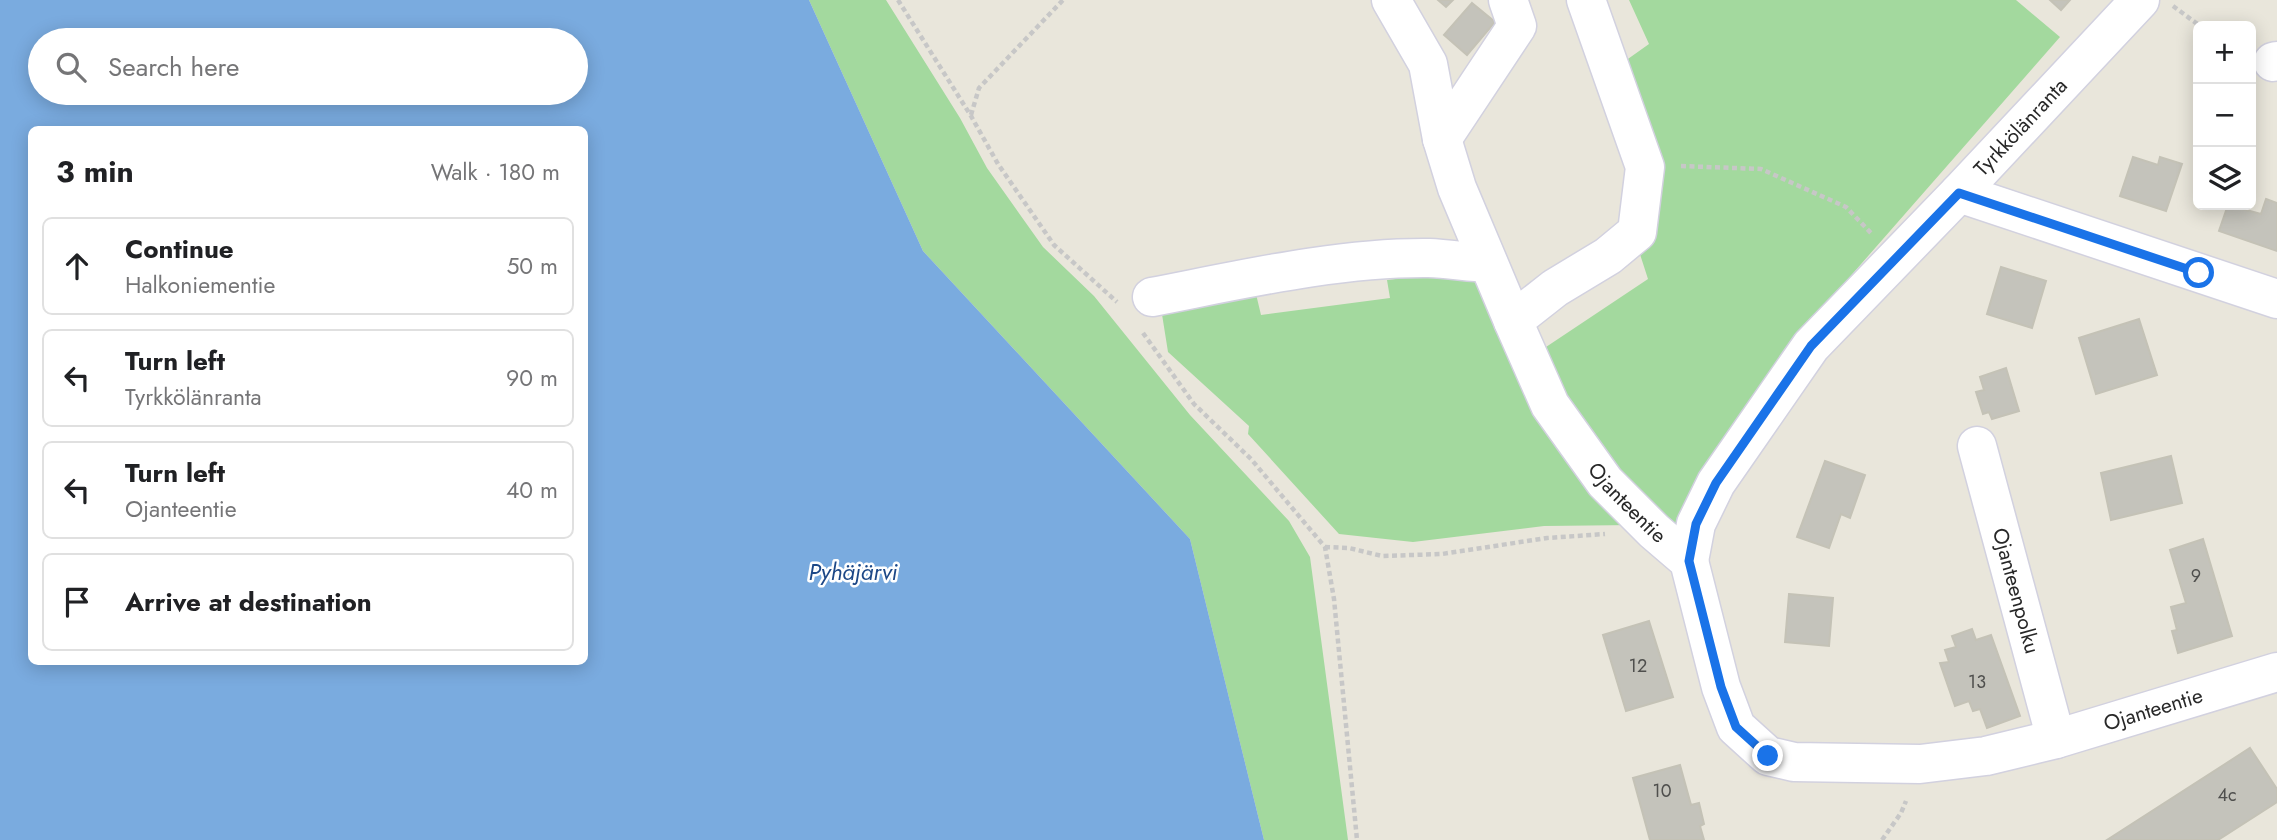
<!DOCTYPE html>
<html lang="en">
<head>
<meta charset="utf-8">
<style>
	:root { --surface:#fff; --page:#f2f2f2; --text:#202124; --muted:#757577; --line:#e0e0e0 }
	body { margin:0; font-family:Jost,sans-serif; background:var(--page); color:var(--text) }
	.controls { position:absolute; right:21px; top:21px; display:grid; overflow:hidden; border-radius:10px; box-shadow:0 4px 18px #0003 }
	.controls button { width:63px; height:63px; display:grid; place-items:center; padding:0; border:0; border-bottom:2px solid var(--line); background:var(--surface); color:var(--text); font:35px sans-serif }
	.stop { position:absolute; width:21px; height:21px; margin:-16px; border:5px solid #1a73e8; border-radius:50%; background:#fff }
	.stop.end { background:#1a73e8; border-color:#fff; box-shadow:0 2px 7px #0008 }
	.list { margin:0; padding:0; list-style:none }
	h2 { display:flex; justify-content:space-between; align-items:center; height:91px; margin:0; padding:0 28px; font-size:30px }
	h2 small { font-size:23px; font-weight:400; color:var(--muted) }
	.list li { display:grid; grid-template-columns:46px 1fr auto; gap:21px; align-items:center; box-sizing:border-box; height:98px; margin:0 14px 14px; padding:0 14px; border:2px solid var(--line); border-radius:10px }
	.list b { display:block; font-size:26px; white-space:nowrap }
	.list p { margin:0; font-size:23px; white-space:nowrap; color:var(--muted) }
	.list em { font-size:23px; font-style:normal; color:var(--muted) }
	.icon { flex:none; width:38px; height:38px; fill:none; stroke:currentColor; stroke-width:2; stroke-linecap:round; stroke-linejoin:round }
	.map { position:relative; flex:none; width:2277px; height:840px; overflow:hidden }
	.search { position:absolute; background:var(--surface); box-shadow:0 4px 18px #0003; left:28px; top:28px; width:560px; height:77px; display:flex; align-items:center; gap:18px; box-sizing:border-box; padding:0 24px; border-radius:38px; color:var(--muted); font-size:26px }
	.panel { position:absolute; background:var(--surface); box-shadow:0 4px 18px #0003; left:28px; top:126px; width:560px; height:539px; border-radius:10px }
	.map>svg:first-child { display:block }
</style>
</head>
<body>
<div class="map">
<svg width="2277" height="840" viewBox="0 0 2277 840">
	<rect width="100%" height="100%" fill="#e9e6db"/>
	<g fill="#a3d99e">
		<path d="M809,0H886L960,118L987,168L1043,247L1094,296L1190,415L1289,521L1310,557L1348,840H1264L1190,539L923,251Z"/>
		<path d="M1629,0H2016L2060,37L1791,344L1685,524H1667L1620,473L1552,384L1546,347L1648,279L1638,248L1611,71L1649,44Z"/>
		<path d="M1454,272L1482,283L1634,525L1544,526L1413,542L1339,534L1248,434L1249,426L1168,352L1161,308L1256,294L1261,315L1390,298L1387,280Z"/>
	</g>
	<path fill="#7aabdf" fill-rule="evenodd" d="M0,0H809L923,251L1190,539L1264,840H0ZM40,40H576V93H40ZM32,130H584V662H32Z"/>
	<g fill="#c4c3bb" stroke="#c4c2b6" stroke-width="2">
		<path d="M1438,0H1453L1446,7Z"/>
		<path d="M2050,0H2070L2061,10Z"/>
		<path d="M1472,3L1495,22L1467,55L1444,35Z"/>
		<path d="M2133,157L2158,165L2160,157L2182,164L2166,211L2120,196Z"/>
		<path d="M2266,199L2277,203V251L2219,231L2228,205L2261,214Z"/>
		<path d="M2001,267L2046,281L2032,328L1987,314Z"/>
		<path d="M2139,319L2157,375L2096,394L2079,338Z"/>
		<path d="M2006,368L2019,411L1992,419L1989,412L1983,414L1976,392L1984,390L1980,377Z"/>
		<path d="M2171,456L2182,503L2111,520L2101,473Z"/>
		<path d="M1825,461L1865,475L1850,518L1841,514L1829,548L1797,537Z"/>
		<path d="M2203,539L2232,636L2178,653L2172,631L2177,630L2171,607L2186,603L2170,550Z"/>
		<path d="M1789,594L1833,598L1829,646L1785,642Z"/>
		<path d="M1649,621L1673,697L1626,711L1603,635Z"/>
		<path d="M1972,629L1976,640L1991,635L2020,716L1987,728L1980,709L1973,711L1969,701L1955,706L1940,663L1949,662L1945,650L1956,647L1952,636Z"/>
		<path d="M2250,748L2277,789V802L2218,840H2107Z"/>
		<path d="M1680,765L1691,805L1699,803L1704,824L1700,826L1704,840H1650L1633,778Z"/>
	</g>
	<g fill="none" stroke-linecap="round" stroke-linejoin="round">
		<g stroke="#d2d1df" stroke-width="41">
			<g id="minor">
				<path d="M1391,0L1428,64L1442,139L1457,188L1513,321"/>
				<path id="s1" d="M1586,0L1645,167L1637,232L1608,256L1555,288L1513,321L1550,405L1605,482L1654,531L1689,561L1721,687L1736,727L1768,756L1794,762L1920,764L1986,756L2056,739L2277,672"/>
				<path d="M2273,62L2277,61"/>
				<path d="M1442,139L1517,26L1508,0"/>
				<path d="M1959,193L2277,299"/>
				<path d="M1152,297C1240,280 1338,257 1429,258C1449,259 1469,262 1488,263"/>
				<path id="s2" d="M1977,446L2056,739"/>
				<path id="s3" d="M1689,561L1696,524L1716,483L1811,346L1959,193L2140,0"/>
			</g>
		</g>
		<g stroke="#c7c7c7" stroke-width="4.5" stroke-dasharray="5 3.5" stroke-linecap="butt">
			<path d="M898,0L971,116L998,164L1054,245L1117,302"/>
			<path d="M2173,6L2200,26"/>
			<path d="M971,115L979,88L1063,0"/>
			<path d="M1681,166L1761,169L1846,207L1871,233"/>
			<path d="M1143,333L1194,404L1251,459L1325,547L1334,599L1357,840"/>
			<path d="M1325,547L1349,548L1382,556L1442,554L1547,538L1605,534"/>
			<path d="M1882,840L1901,813L1906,801"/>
		</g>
		<use href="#minor" stroke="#fff" stroke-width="38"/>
	</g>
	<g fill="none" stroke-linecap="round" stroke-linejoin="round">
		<path stroke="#1a73e8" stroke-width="9" d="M1768,756L1736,727L1721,687L1689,561L1696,524L1716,483L1811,346L1959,193L2199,273"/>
	</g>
	<g text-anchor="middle" stroke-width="5" stroke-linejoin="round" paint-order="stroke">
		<g font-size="18" fill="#4f4f4d">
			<text x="2196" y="582">9</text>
			<text x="1638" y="672">12</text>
			<text x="1977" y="688">13</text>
			<text x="1662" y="797">10</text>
			<text x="2227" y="801">4c</text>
		</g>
		<g font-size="21" fill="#282828" stroke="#fff">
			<text dy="7" stroke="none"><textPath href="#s3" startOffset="553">Tyrkkölänranta</textPath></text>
			<text dy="7" stroke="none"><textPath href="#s1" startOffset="612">Ojanteentie</textPath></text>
			<text dy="7" stroke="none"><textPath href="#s2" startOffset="150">Ojanteenpolku</textPath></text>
			<text dy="7" stroke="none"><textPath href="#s1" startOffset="1306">Ojanteentie</textPath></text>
		</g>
		<g font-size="23" font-style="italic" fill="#1d4887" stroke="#fff">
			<text x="853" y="580">Pyhäjärvi</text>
		</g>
	</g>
</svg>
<div class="controls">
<button>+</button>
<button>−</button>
<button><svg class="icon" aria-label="layers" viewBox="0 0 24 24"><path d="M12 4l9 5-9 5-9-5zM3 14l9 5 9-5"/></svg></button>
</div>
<div class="stop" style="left:2199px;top:273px"></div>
<div class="stop end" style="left:1768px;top:756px"></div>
<div class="search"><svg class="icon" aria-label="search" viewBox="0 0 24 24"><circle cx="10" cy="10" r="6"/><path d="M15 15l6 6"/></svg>Search here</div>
<section class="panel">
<h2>3 min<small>Walk · 180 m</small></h2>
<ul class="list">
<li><svg class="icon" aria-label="ahead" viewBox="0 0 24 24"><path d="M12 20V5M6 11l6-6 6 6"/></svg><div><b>Continue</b><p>Halkoniementie</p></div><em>50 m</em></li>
<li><svg class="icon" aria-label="left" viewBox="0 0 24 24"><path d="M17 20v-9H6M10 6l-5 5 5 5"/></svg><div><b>Turn left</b><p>Tyrkkölänranta</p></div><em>90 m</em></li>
<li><svg class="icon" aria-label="left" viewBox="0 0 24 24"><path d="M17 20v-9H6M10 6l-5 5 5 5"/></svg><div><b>Turn left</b><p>Ojanteentie</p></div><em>40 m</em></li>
<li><svg class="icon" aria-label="arrive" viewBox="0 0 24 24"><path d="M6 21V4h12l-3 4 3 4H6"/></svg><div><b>Arrive at destination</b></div></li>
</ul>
</section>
</div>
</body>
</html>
